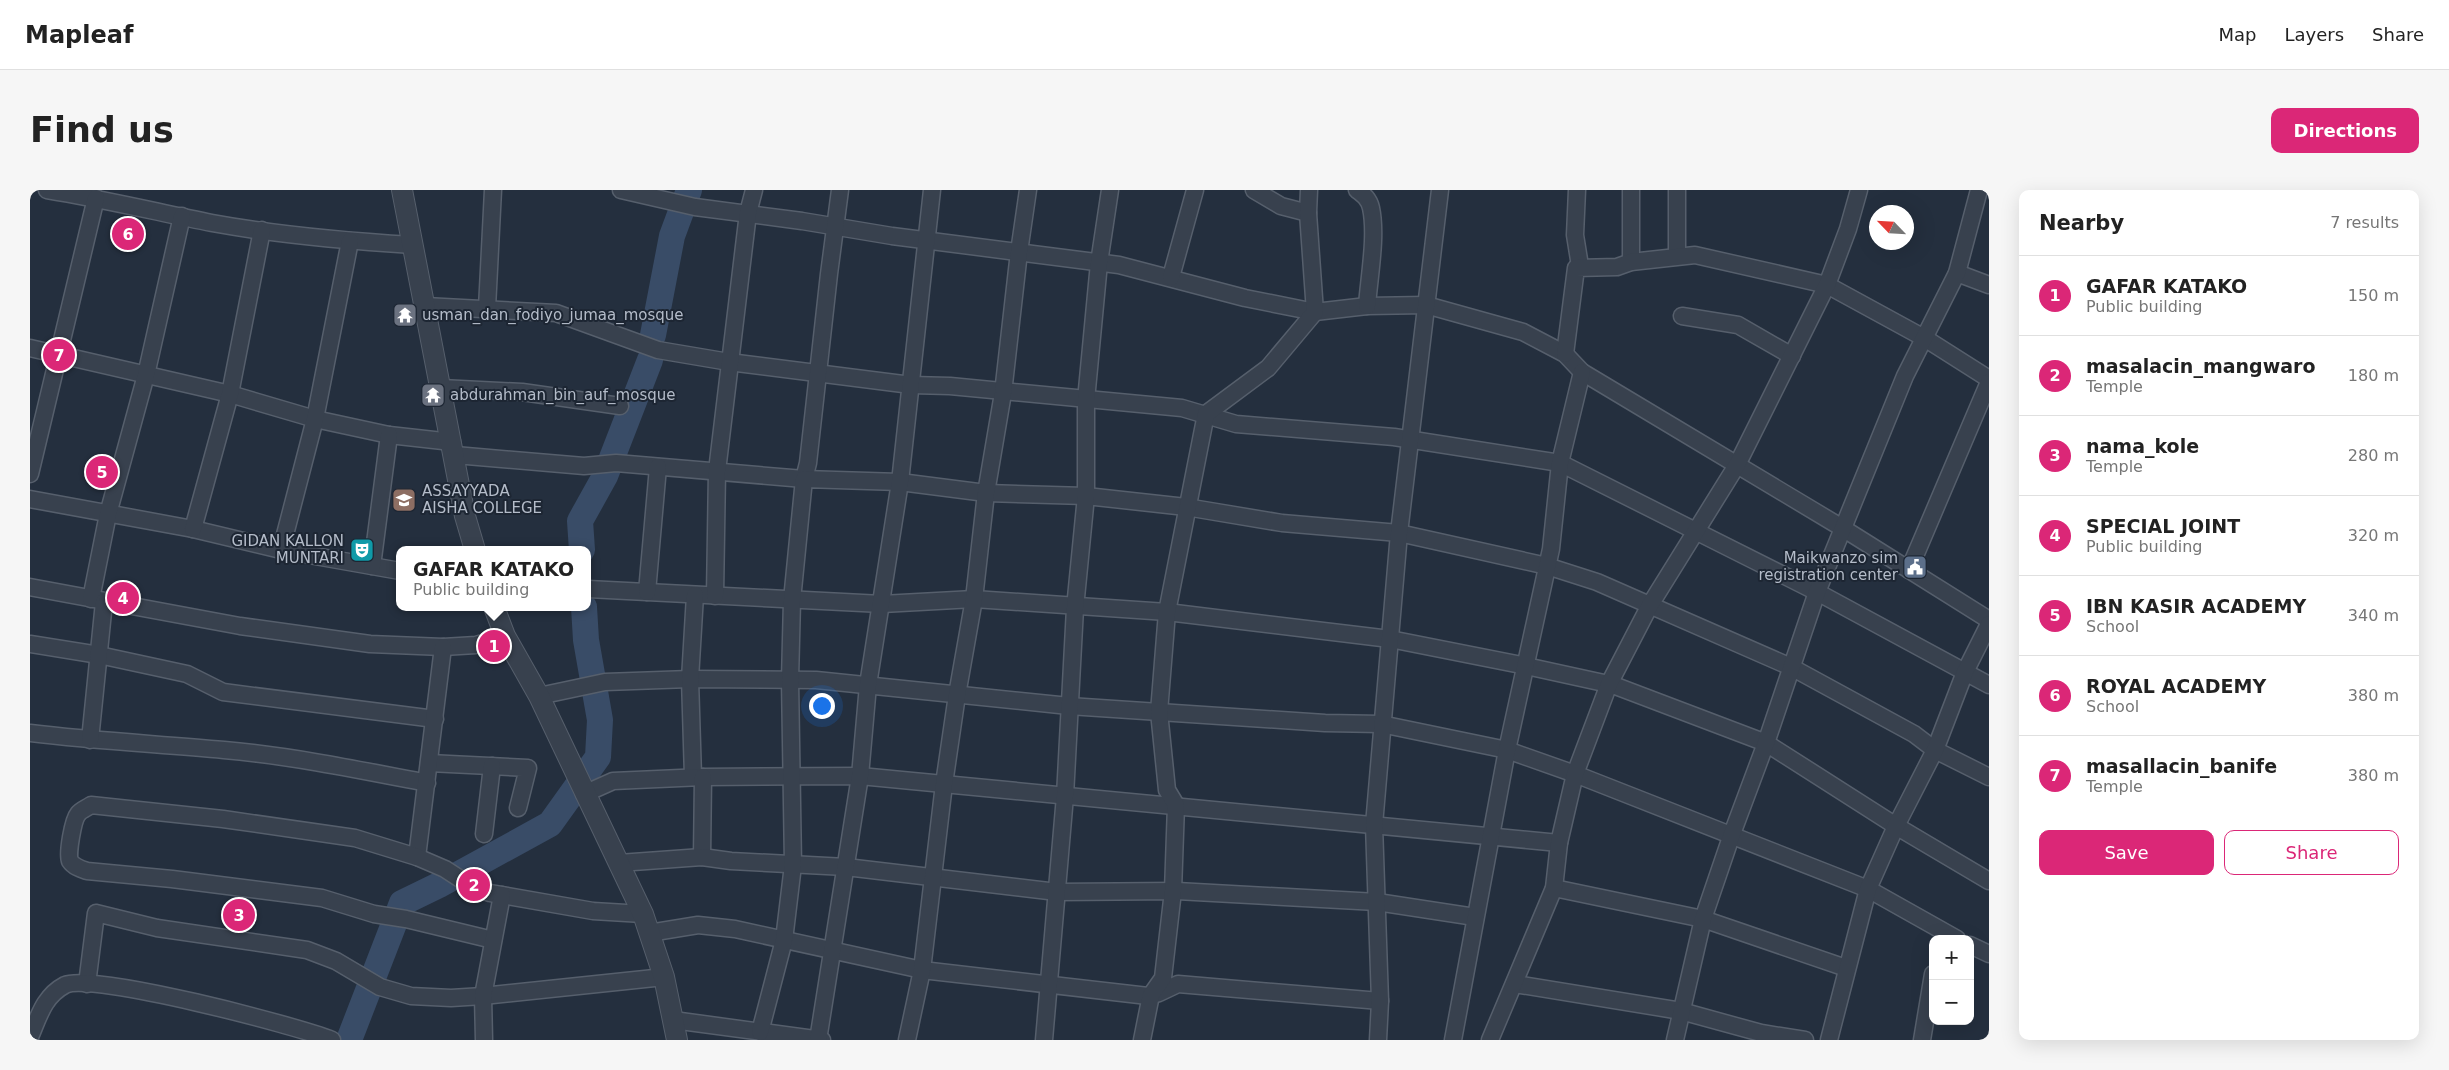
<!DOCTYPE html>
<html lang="en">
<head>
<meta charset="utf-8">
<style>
	:root { --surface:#fff; --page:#f6f6f6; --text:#222; --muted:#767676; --line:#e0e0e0; --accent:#db2777 }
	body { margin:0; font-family:"DejaVu Sans",sans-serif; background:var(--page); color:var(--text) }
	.controls { position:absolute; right:15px; bottom:15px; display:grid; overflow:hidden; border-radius:10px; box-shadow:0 5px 20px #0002 }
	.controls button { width:45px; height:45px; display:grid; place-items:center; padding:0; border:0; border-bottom:1px solid var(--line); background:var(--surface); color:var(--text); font:25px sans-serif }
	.compass { position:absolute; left:1839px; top:15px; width:45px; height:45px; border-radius:50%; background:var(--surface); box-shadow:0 5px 20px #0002; rotate:295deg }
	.you { position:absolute; left:791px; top:515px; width:18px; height:18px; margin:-12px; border:4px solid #fff; border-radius:50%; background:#1a73e8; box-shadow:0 0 0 8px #1a73e833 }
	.badge { display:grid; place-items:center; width:32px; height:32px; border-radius:50%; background:var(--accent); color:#fff; font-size:16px; font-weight:700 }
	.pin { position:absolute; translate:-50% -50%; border:2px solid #fff; box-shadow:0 1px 5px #0006 }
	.popup { position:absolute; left:366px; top:356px; width:195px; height:65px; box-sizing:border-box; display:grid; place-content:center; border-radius:10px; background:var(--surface); filter:drop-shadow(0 1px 4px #0005); font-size:16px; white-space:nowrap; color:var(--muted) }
	.popup b { font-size:19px; color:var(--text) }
	.popup::after { content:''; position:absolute; left:50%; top:100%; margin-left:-10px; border:10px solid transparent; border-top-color:var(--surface) }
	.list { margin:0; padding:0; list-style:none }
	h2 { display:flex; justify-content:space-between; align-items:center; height:65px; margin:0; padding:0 20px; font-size:21px }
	h2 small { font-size:16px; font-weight:400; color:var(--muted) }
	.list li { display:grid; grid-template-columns:32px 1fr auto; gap:15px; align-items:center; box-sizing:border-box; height:80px; padding:0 20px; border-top:1px solid var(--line) }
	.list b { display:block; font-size:19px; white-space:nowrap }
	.list p { margin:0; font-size:16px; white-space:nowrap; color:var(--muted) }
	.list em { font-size:16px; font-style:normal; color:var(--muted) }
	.actions { display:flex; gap:10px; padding:15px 20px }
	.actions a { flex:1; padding:11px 0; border:1px solid var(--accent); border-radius:10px; text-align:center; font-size:18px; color:var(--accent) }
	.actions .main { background:var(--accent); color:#fff }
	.map { position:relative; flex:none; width:1959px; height:850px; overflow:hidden; border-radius:10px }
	header { display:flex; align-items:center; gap:30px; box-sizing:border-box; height:70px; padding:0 25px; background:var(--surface); border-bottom:1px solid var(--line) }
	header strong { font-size:24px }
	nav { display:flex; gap:28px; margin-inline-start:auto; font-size:18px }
	.intro { display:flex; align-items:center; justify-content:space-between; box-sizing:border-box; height:120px; padding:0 30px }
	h1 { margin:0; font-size:35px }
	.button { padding:12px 22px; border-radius:10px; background:var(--accent); color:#fff; font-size:18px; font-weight:700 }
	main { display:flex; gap:30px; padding:0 30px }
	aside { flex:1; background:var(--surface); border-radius:10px; box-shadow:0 5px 20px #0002 }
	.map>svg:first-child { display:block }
</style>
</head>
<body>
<header>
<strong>Mapleaf</strong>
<nav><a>Map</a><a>Layers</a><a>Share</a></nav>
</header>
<div class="intro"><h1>Find us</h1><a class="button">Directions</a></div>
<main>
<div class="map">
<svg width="1959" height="850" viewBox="0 0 1959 850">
	<rect width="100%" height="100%" fill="#242f3e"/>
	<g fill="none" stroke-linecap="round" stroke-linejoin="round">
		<g stroke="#394c67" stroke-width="26">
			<path d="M623,145L642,46L659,0"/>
			<path d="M552,360L550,331L575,286L620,170"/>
			<path d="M319,850L372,713L409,695L520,634L568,567L570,530L556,450L554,417"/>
		</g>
		<g stroke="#565f6c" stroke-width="19">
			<g id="minor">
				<path d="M17,0C73,9 127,22 182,33C248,45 316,51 383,55"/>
				<path d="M591,0L665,17L772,31L862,46L1089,75L1215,108L1285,122L1337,116L1396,115L1493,142L1535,164L1552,182L1814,339L1959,430"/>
				<path d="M1224,0L1251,16L1278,23"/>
				<path d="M1327,0C1334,5 1339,9 1341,18C1347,46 1339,87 1337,116"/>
				<path d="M1547,0L1545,45L1550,76"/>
				<path d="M1647,66V0"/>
				<path d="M1601,72V0"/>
				<path d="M1927,83L1959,95"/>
				<path d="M1141,87L1165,0"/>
				<path d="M395,116L526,123L628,160L699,172L881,195L920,196L1152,218L1206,234L1364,247L1530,273L1787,402L1959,495"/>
				<path d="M457,118L463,0"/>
				<path d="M1652,126L1708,135L1762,166"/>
				<path d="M0,158L200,204L285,229L359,245L422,252"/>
				<path d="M1535,164L1546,78L1587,77L1601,72L1665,65L1797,95L1896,149L1959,189"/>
				<path d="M411,198L492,202L590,216"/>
				<path d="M425,265L554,276L586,273L774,289L778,273L799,84L810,0"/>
				<path d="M0,284L66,8"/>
				<path d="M0,309L163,339L251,360L370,381"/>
				<path d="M163,339L200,204L232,40"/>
				<path d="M251,360L285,229L320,51"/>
				<path d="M342,376L359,245"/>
				<path d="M1879,380L1959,192"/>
				<path d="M0,397L210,436L340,454L413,457L446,455L475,446"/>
				<path d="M558,399L852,414L944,409L1137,422L1360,449L1496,476L1583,495L1736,553L1866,636L1959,691"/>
				<path d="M617,402L628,277"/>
				<path d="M685,406L687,281L718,23L724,0"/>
				<path d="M61,409L78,324L116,185L152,26"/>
				<path d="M0,454L69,465L157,484L193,502L405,529"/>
				<path d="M509,506L575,492L660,489L786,490L1039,516L1295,533L1351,534L1477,560L1545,584L1838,699L1927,749"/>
				<path d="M0,543C65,551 129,554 194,560C262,566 330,580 397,593"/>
				<path d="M60,550L74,412"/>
				<path d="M399,573L498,578L488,618"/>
				<path d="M663,587L660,489L665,405"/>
				<path d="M554,604L583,591L673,587L830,586L1529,653"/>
				<path d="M454,644L462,576"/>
				<path d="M387,667L413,457"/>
				<path d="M672,667L673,587"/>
				<path d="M589,673L672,667L701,671L816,677L1027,702L1147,701L1347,712L1445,727"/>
				<path d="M1524,698L1673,729L1816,778"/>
				<path d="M619,743L668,735L705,739L892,780L1118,806L1129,803L1148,794L1350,811"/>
				<path d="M463,750L376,729L344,724L292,708L142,689L57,681C51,679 44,677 40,671C37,664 43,630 48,624C51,620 57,618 61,615L193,629L325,648L387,667L415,679L441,696L460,703L563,721L613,724"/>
				<path d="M1940,755L1959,764"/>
				<path d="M57,794L66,723L127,738L277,760L306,771L350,797L381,806L421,808L453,806L634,787"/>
				<path d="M1485,794L1651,821L1731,843L1775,850"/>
				<path d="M643,830L792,850"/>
				<path d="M730,842L754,750L763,675L760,490L762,410L774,289L870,292L956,303L1056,306L1156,317L1252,333L1369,343L1517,376L1567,392L1761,477L1884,544L1905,560L1959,587"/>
				<path d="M0,847C9,826 14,806 35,795C62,782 268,836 302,850"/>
				<path d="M454,850L453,806L472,705"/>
				<path d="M788,850L830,586L838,495L870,292L902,0"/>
				<path d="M877,850L892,780L914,594L927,505L944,409L956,303L973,203L989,62L998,0"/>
				<path d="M1014,850L1035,606L1045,418L1056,306V210L1069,73L1080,0"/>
				<path d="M1112,850L1121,805L1133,788L1143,701L1146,615L1137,600L1129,522L1137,422L1176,224L1238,178L1285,122L1278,23L1279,0"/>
				<path d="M1348,850L1350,811L1344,635L1369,343L1410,0"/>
				<path d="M1423,850L1477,560L1521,359L1530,273L1552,182"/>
				<path d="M1460,850L1524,698L1529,653L1545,584L1579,494L1620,415L1707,275L1797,95L1818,39L1829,0"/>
				<path d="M1645,850L1673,729L1702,644L1736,553L1787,402L1875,186L1927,83L1949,0"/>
				<path d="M1799,850L1838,699L1866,636L1905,560L1935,482L1959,434"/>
				<path d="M1892,850L1903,784"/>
			</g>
		</g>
		<g stroke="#565f6c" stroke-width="22">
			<g id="tertiary">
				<path d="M372,0L435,326L445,360"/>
				<path d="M464,417L475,446L509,506L613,724L634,787L647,850"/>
			</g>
		</g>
		<use href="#minor" stroke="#38414e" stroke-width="16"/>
		<use href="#tertiary" stroke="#38414e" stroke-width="20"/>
	</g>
	<defs>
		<g id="temple-square" transform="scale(1.25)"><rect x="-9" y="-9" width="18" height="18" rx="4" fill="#6b7280" stroke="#1d2633"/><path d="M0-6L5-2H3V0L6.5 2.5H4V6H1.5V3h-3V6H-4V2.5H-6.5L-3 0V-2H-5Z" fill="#fff"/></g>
		<g id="school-square" transform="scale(1.25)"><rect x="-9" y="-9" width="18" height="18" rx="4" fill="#8d6e63" stroke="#1d2633"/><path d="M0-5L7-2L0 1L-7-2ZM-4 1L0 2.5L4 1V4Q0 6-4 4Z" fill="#fff"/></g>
		<g id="theatre-square" transform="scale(1.25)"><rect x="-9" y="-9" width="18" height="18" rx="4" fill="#0f9aa8" stroke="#1d2633"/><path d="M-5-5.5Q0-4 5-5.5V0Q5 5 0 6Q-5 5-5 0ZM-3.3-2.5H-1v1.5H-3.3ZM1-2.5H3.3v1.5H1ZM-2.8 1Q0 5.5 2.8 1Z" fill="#fff"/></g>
		<g id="civic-square" transform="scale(1.25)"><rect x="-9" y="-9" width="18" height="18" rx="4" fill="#5c6f8a" stroke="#1d2633"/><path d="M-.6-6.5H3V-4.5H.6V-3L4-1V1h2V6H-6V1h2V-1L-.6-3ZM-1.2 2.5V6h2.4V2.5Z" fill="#fff"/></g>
	</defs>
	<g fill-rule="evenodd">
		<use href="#temple-square" x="375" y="125"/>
		<use href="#temple-square" x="403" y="205"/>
		<use href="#school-square" x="374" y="310"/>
		<use href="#theatre-square" x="332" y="360"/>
		<use href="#civic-square" x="1885" y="377"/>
	</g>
	<g text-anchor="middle" stroke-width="4" stroke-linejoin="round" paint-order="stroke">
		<g font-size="15" fill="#b4bcc9" stroke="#1d2633" text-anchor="start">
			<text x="392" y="130">usman_dan_fodiyo_jumaa_mosque</text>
			<text x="420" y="210">abdurahman_bin_auf_mosque</text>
			<text x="392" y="306">ASSAYYADA<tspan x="392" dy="17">AISHA COLLEGE</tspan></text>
			<text x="314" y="356" text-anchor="end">GIDAN KALLON<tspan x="314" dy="17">MUNTARI</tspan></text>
			<text x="1868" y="373" text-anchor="end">Maikwanzo sim<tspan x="1868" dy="17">registration center</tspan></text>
		</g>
	</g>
</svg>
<div class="controls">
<button>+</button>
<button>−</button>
</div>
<svg class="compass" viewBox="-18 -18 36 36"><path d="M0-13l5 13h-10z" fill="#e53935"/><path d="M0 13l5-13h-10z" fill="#767676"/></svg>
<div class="you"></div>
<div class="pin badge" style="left:464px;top:456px">1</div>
<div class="popup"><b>GAFAR KATAKO</b>Public building</div>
<div class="pin badge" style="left:444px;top:695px">2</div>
<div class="pin badge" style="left:209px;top:725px">3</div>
<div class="pin badge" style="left:93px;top:408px">4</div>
<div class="pin badge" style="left:72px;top:282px">5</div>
<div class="pin badge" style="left:98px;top:44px">6</div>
<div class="pin badge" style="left:29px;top:165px">7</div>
</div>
<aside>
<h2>Nearby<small>7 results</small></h2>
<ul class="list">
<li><span class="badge">1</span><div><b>GAFAR KATAKO</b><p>Public building</p></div><em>150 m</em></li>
<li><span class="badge">2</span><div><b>masalacin_mangwaro</b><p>Temple</p></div><em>180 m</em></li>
<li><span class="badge">3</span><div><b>nama_kole</b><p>Temple</p></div><em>280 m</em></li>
<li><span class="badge">4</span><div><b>SPECIAL JOINT</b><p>Public building</p></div><em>320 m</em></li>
<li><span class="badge">5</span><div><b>IBN KASIR ACADEMY</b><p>School</p></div><em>340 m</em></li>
<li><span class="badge">6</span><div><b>ROYAL ACADEMY</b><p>School</p></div><em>380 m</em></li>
<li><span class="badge">7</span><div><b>masallacin_banife</b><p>Temple</p></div><em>380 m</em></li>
</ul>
<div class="actions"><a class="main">Save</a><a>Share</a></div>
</aside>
</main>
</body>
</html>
